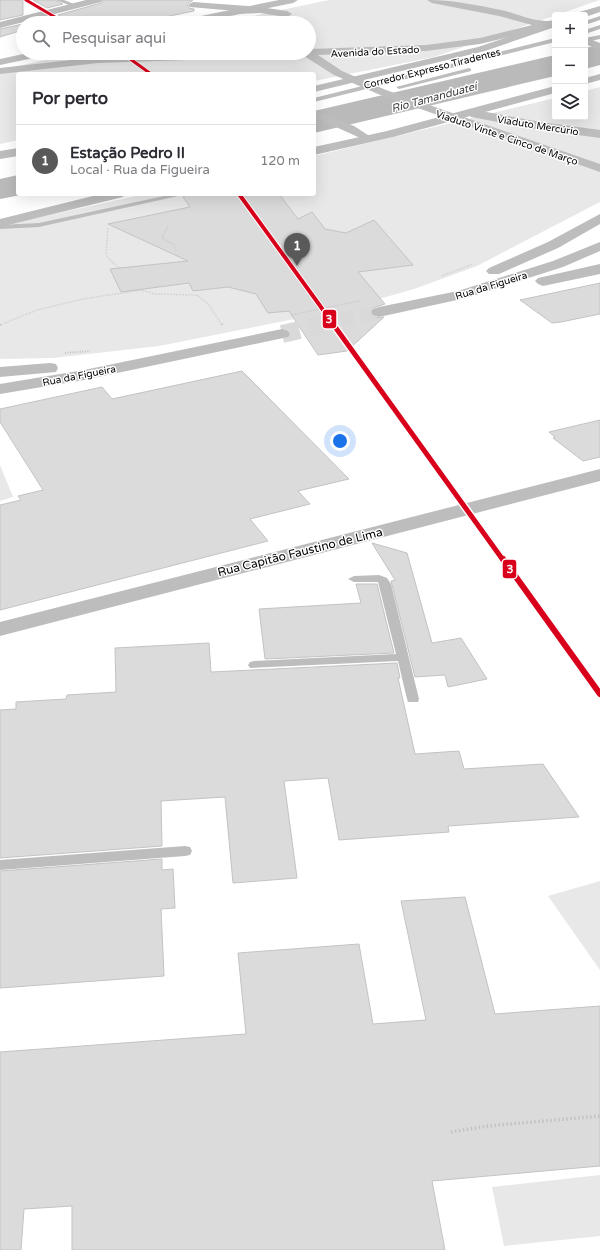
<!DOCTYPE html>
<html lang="pt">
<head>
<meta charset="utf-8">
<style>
	:root { --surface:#fff; --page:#f7f7f7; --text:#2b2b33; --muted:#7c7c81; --line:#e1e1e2; --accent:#595959 }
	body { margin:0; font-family:"Varela Round",sans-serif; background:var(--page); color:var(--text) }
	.controls { position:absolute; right:12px; top:12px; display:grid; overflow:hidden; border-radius:4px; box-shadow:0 4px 16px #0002 }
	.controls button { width:36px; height:36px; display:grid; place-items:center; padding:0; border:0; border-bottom:1px solid var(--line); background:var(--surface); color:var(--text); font:20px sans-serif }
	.you { position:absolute; left:340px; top:441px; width:14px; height:14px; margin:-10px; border:3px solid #fff; border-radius:50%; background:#1a73e8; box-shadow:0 0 0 6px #1a73e833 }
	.badge { display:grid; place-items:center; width:26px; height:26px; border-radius:50%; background:var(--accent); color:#fff; font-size:13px; font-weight:700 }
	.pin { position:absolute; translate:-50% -33px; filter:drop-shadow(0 1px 2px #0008) }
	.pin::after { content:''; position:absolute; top:21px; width:14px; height:12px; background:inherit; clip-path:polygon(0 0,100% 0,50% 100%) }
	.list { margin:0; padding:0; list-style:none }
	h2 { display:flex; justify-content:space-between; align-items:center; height:52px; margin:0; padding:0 16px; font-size:17px }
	h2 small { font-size:13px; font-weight:400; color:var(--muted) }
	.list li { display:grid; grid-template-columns:26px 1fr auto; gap:12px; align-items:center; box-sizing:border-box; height:72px; padding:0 16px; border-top:1px solid var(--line) }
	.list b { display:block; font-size:15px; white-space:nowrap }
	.list p { margin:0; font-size:13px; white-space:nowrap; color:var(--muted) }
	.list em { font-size:13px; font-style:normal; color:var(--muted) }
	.icon { flex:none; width:22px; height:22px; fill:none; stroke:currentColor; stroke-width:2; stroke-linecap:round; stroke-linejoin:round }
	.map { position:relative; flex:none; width:600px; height:1250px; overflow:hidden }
	.search { position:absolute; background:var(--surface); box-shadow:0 4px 16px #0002; left:16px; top:16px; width:300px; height:44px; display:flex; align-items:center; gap:10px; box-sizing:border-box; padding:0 14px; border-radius:22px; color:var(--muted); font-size:15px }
	.panel { position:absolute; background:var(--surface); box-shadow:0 4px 16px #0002; left:16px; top:72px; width:300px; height:124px; border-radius:4px }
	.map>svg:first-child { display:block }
</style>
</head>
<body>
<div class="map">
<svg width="600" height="1250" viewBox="0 0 600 1250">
	<rect width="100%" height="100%" fill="#fff"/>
	<g fill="#e8e8e8">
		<path d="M329,0H600L434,57L314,81V74H18V140L0,144V70L77,53H309V23H220Z"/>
		<path d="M600,87V202L477,266L414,289L340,310L159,346L53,358L0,359V226L145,194H314V156L555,98V117H585V91Z"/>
		<path d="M0,465L13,497L0,501Z"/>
		<path d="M600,881V970L548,896Z"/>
		<path d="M600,1175V1236L504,1246L492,1187Z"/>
	</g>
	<g fill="#bababa">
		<path d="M600,45V65L585,69V48Z"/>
		<path d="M555,55V76L314,133V111Z"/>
		<path d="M18,175V194H26L0,199V179Z"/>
	</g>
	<g fill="#dbdbdb" stroke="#c3c3c3">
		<path d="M0,0H23V15L0,20Z"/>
		<path d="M33,0H55L63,4L47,8Z"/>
		<path d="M104,0H193L187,5L189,8L194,9V11L136,23H72L58,15L101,3Z"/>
		<path d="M23,24V30L0,37V29Z"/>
		<path d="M188,194H279L298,219L312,212L325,229L346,233L374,220L413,265L358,272L385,304L373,308L370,313L373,316L379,318L384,317L347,351L318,355L289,311L268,313L256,294L228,287L193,291L189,283L121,292L110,269L188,261L108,224L190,207L183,197Z"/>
		<path d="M600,283V314L561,322L552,323L520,300Z"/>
		<path d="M242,371L349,479L298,491L310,504L250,519L268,541L0,610V505L21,500L18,496L43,490L0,422V409L102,387L112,399Z"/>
		<path d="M600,420V457L583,461L553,438L555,437L549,432Z"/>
		<path d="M372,543L407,553L432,643L461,638L487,679L448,687L445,675L415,677L391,581L395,580Z"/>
		<path d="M356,584H377L394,653L265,659L259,609L361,603Z"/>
		<path d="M209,643L211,672L397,663L400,678H398L415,754L459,751L464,769L543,764L579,817L448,826L449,832L339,840L328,778L284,781L297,878L233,883L225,797L161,801L162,846L0,858V710L16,709V702L66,699L67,695L116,692L115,648Z"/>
		<path d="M162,859V870L173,869L175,908L161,909L164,976L0,988V871Z"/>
		<path d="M465,897L495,1014L600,1006V1166L432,1181L445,1250H72V1206L24,1209L21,1250H0V1052L246,1034L238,953L359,944L373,1024L426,1020L401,901Z"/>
	</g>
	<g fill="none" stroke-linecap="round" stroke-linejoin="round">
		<path stroke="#d9d9d9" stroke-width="14" stroke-dasharray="14 7" stroke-linecap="butt" d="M320,325L379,312"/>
		<path stroke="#d9d9d9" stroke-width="18" stroke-dasharray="18 9" stroke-linecap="butt" d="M282,334L325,324"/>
		<g stroke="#c2c2c2" stroke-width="1.5" stroke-dasharray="0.5 1" stroke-linecap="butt">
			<path d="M168,226L162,238L174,245L176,251"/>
			<path d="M108,228L106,254L108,258L119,268"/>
			<path d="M442,276L473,264"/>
			<path d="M291,315L359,301"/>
			<path d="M0,325L37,310L83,299L142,290L155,294L197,295L209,305L222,325"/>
		</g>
		<g stroke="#c2c2c2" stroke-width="2" stroke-dasharray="1 1.5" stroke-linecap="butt">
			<path d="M222,324L223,326"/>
			<path d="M0,325L2,324"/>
			<path d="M65,353L90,351"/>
		</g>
		<path stroke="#c2c2c2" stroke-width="3.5" stroke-dasharray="1.5 2.5" stroke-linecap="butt" d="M451,1132L488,1126L600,1116"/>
		<g fill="#bdbdbd" fill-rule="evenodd">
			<path d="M56,0H64L79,6L74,7Z"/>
			<path d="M600,16V20L585,25V21Z"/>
			<path d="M600,25V29L585,34V30Z"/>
			<path d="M600,35V39L585,42V38Z"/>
			<path d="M555,38V42L314,102V98Z"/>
			<path d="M469,68L471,69V71L399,89L396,87Z"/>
			<path d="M173,194H187L39,227L0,229V225L39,223Z"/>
			<path d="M379,575L387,578L391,584L419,699L418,702H408L407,699L398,661L250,668L248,665L250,662L254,661L396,654L378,582H354L348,579L354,576Z"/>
			<path d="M185,846L190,847L192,851L190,855L185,856L0,870V860Z"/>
		</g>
		<path fill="#bdbdbd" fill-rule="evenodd" d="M314,110L354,126L374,139L369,142L314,117Z"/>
		<g fill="#bdbdbd" fill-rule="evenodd">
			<path d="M86,0H103L101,2L0,28V22Z"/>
			<path d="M193,2L248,6L253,9L248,12L190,7L188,5Z"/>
			<path d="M600,469V481L0,636V622Z"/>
		</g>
		<g fill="#bdbdbd" fill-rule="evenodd">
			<path d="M279,0H298L293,3L196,23H176L181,20Z"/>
			<path d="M28,53H49L48,55L0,65V59Z"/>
		</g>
		<g fill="#bdbdbd" fill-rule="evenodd">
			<path d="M427,0C452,0 477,5 501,10C519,14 537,24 555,20V26L480,44L426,51L318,55L342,71L386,90L600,164V172L378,94L334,75L304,56L98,63L0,74V68L98,57L200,53H309V49L426,45L480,38L532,25L499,16L432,3Z"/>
			<path d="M260,7L287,11L292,14L287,17L260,13L234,14L229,11L234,8Z"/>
			<path d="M585,37L600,43V50L585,44Z"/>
			<path d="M475,110L541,122L600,130V138L541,130L471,117L469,114L471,111Z"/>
			<path d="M600,214V224L558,248L499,274H489L486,271L489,268L548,242Z"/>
			<path d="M600,242V251L563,267L466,298L379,317L373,315L371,312L373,309L379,307L458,291L553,261Z"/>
			<path d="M600,264V274L543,286L538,284L535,281L538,278Z"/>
			<path d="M282,329L288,331L290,334L288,337L84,380L0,394V384L84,370Z"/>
			<path d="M50,363L56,364L58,368L56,372L0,377V367Z"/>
		</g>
		<g fill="#bdbdbd" fill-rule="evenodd">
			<path d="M600,6V12L585,17V15H575L576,13Z"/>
			<path d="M555,21V27L485,51L314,92V86L478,47Z"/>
			<path d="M600,74V80L585,84V78Z"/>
			<path d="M555,86V93L393,137L314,155V147L387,131Z"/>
			<path d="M18,148V156L0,159V151Z"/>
			<path d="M101,194H125L123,197L0,227V219Z"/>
		</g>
		<g stroke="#fff" stroke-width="4.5">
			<g id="metro-1-far3">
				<path d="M26,0L65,23"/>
				<path d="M122,53L151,74"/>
			</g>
		</g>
		<g stroke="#fff" stroke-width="6">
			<path id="metro-1-far2" d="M239,194L334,325"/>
		</g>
		<g stroke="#fff" stroke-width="8">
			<path id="metro-1-far1" d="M333,324L503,560"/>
		</g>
		<g stroke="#fff" stroke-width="10">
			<path id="metro-1" d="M503,559L600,694"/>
		</g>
		<use href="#metro-1-far3" stroke="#d9001c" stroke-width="3"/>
		<use href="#metro-1-far2" stroke="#d9001c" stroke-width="4"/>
		<use href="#metro-1-far1" stroke="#d9001c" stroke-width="5"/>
		<use href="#metro-1" stroke="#d9001c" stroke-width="6"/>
	</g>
	<g text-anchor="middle" stroke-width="3" stroke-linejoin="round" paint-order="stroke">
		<g font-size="10" fill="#000" stroke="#fff">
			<text transform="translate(375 51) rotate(-3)" y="4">Avenida do Estado</text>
			<text transform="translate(432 68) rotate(-14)" y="4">Corredor Expresso Tiradentes</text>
			<text transform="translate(538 125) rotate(9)" y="4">Viaduto Mercúrio</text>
			<text transform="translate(507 137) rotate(19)" y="4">Viaduto Vinte e Cinco de Março</text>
			<text transform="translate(491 285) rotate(-17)" y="4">Rua da Figueira</text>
			<text transform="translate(79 375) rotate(-11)" y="4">Rua da Figueira</text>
		</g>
		<g font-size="11" font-style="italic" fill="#3d3d3d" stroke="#fff">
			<text transform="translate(434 97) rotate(-15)" y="4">Rio Tamanduateí</text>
		</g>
		<g font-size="12" fill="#000" stroke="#fff">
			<text transform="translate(300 552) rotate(-14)" y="4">Rua Capitão Faustino de Lima</text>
		</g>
	</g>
	<g stroke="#fff" stroke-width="1.5">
		<rect x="322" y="309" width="15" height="20" rx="4" fill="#d9001c"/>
		<rect x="502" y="559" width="15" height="20" rx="4" fill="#d9001c"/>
	</g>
	<g font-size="11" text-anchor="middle" font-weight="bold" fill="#fff">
		<text x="329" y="323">3</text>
		<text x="510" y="573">3</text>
	</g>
</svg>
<div class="controls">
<button>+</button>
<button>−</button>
<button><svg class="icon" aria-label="layers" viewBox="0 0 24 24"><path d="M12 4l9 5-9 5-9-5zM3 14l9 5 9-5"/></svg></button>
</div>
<div class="you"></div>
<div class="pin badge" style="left:297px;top:266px">1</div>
<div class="search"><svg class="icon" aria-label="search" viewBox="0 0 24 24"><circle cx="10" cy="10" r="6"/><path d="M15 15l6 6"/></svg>Pesquisar aqui</div>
<section class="panel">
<h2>Por perto<small></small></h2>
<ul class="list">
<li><span class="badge">1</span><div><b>Estação Pedro II</b><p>Local · Rua da Figueira</p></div><em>120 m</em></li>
</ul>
</section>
</div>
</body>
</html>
